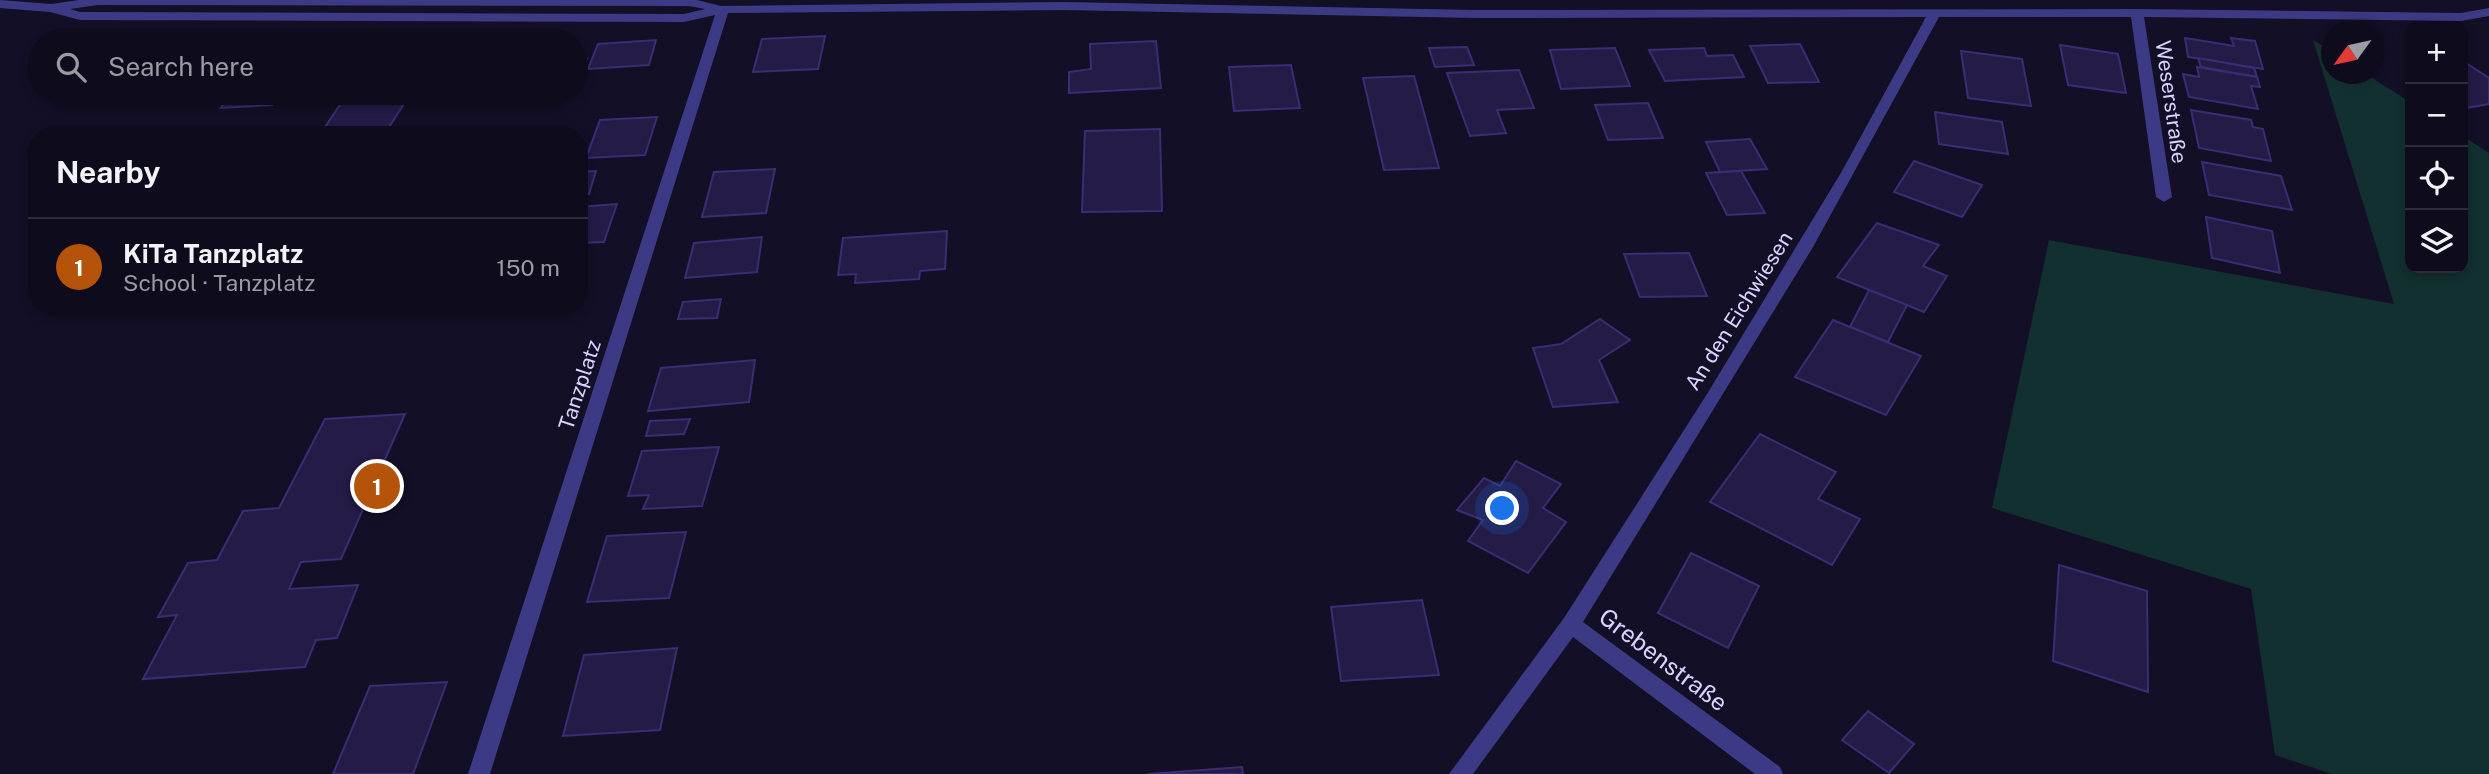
<!DOCTYPE html>
<html lang="en">
<head>
<meta charset="utf-8">
<style>
	:root { --surface:#0e0b1c; --page:#171425; --text:#f1f3f6; --muted:#9b9ba3; --line:#2e2b3b; --accent:#b45309 }
	body { margin:0; font-family:"Public Sans",sans-serif; background:var(--page); color:var(--text) }
	.controls { position:absolute; right:21px; top:21px; display:grid; overflow:hidden; border-radius:14px; box-shadow:0 4px 10px #0003 }
	.controls button { width:63px; height:63px; display:grid; place-items:center; padding:0; border:0; border-bottom:2px solid var(--line); background:var(--surface); color:var(--text); font:35px sans-serif }
	.compass { position:absolute; left:2321px; top:21px; width:63px; height:63px; border-radius:50%; background:var(--surface); box-shadow:0 4px 10px #0003; rotate:237deg }
	.you { position:absolute; left:1503px; top:509px; width:24px; height:24px; margin:-18px; border:5px solid #fff; border-radius:50%; background:#1a73e8; box-shadow:0 0 0 10px #1a73e833 }
	.badge { display:grid; place-items:center; width:46px; height:46px; border-radius:50%; background:var(--accent); color:#fff; font-size:23px; font-weight:700 }
	.pin { position:absolute; translate:-50% -50%; border:4px solid #fff; box-shadow:0 2px 7px #0006 }
	.list { margin:0; padding:0; list-style:none }
	h2 { display:flex; justify-content:space-between; align-items:center; height:91px; margin:0; padding:0 28px; font-size:30px }
	h2 small { font-size:23px; font-weight:400; color:var(--muted) }
	.list li { display:grid; grid-template-columns:46px 1fr auto; gap:21px; align-items:center; box-sizing:border-box; height:98px; padding:0 28px; border-top:2px solid var(--line) }
	.list b { display:block; font-size:26px; white-space:nowrap }
	.list p { margin:0; font-size:23px; white-space:nowrap; color:var(--muted) }
	.list em { font-size:23px; font-style:normal; color:var(--muted) }
	.icon { flex:none; width:38px; height:38px; fill:none; stroke:currentColor; stroke-width:2; stroke-linecap:round; stroke-linejoin:round }
	.map { position:relative; flex:none; width:2489px; height:774px; overflow:hidden }
	.search { position:absolute; background:var(--surface); box-shadow:0 4px 10px #0003; left:28px; top:28px; width:560px; height:77px; display:flex; align-items:center; gap:18px; box-sizing:border-box; padding:0 24px; border-radius:38px; color:var(--muted); font-size:26px }
	.panel { position:absolute; background:var(--surface); box-shadow:0 4px 10px #0003; left:28px; top:126px; width:560px; height:189px; border-radius:28px }
	.map>svg:first-child { display:block }
</style>
</head>
<body>
<div class="map">
<svg width="2489" height="774" viewBox="0 0 2489 774">
	<rect width="100%" height="100%" fill="#130f26"/>
	<path fill="#12302f" d="M2313,40L2331,51L2332,74H2366L2410,102V268H2463V136L2489,153V774H2332L2275,755L2251,589L1992,508L2049,240L2394,304Z"/>
	<g fill="#241b47" stroke="#3b2d73" stroke-width="2">
		<path d="M825,36L818,69L753,72L762,39Z"/>
		<path d="M2185,38L2234,46L2231,38L2255,41L2263,69L2188,57Z"/>
		<path d="M656,40L649,65L588,69L598,44Z"/>
		<path d="M1156,41L1161,88L1069,93V72L1091,69L1090,44Z"/>
		<path d="M1800,44L1819,82L1768,83L1750,46Z"/>
		<path d="M2060,45L2118,54L2126,93L2068,85Z"/>
		<path d="M1467,47L1474,65L1435,67L1429,48Z"/>
		<path d="M1615,48L1630,86L1561,89L1550,50Z"/>
		<path d="M1704,48L1707,56L1733,55L1744,77L1665,81L1649,50Z"/>
		<path d="M1961,51L2022,59L2031,106L1968,98Z"/>
		<path d="M2198,58L2254,68L2257,77L2201,67Z"/>
		<path d="M587,59L576,87V60Z"/>
		<path d="M2463,61L2489,78V104L2467,108L2463,105Z"/>
		<path d="M1291,65L1300,108L1234,111L1229,67Z"/>
		<path d="M2197,67L2257,77L2260,87L2251,86L2258,109L2189,97L2183,74L2199,77Z"/>
		<path d="M1519,70L1534,108L1497,110L1506,133L1470,136L1447,73Z"/>
		<path d="M1414,76L1439,168L1384,170L1363,78Z"/>
		<path d="M231,93H308L279,94L272,105L221,108Z"/>
		<path d="M348,93H411L389,127L323,130Z"/>
		<path d="M1648,103L1663,138L1608,140L1595,105Z"/>
		<path d="M2191,110L2251,120L2253,127L2263,129L2271,161L2199,148Z"/>
		<path d="M1935,112L2002,122L2008,154L1939,144Z"/>
		<path d="M657,117L645,155L586,158L600,120Z"/>
		<path d="M1160,129L1162,211L1082,212L1085,131Z"/>
		<path d="M1750,139L1767,169L1720,172L1706,142Z"/>
		<path d="M1914,161L1982,185L1962,217L1894,192Z"/>
		<path d="M2202,162L2281,176L2292,210L2209,195Z"/>
		<path d="M775,169L766,213L702,217L714,172Z"/>
		<path d="M596,171L589,194L579,195V172Z"/>
		<path d="M1741,171L1765,213L1727,215L1706,173Z"/>
		<path d="M617,204L604,242L579,243V207Z"/>
		<path d="M2206,217L2272,231L2280,273L2212,258Z"/>
		<path d="M1877,223L1939,245L1923,266L1947,276L1924,312L1837,277Z"/>
		<path d="M947,231L945,269L920,271L919,279L855,283L856,274L838,275L843,238Z"/>
		<path d="M762,237L757,272L685,278L694,243Z"/>
		<path d="M1689,253L1707,296L1640,297L1624,254Z"/>
		<path d="M1869,290L1907,305L1888,342L1850,327Z"/>
		<path d="M721,299L717,318L678,319L683,302Z"/>
		<path d="M1600,319L1630,340L1599,360L1618,402L1553,407L1533,348L1561,344Z"/>
		<path d="M1833,320L1921,356L1886,415L1795,377Z"/>
		<path d="M755,360L749,402L648,411L661,368Z"/>
		<path d="M405,414L341,559L301,562L289,589L358,585L337,638L316,640L305,667L143,679L177,615L158,617L188,563L217,560L243,511L279,508L325,419Z"/>
		<path d="M690,419L684,434L646,436L650,421Z"/>
		<path d="M1760,434L1836,472L1818,499L1860,519L1832,565L1710,502Z"/>
		<path d="M719,447L702,506L643,509L649,495L628,496L642,451Z"/>
		<path d="M1516,461L1561,484L1543,508L1566,522L1528,573L1468,541L1483,520L1457,510L1484,478L1500,486Z"/>
		<path d="M686,532L669,598L587,602L607,536Z"/>
		<path d="M1691,553L1759,586L1728,648L1658,613Z"/>
		<path d="M2059,565L2147,591L2148,692L2053,661Z"/>
		<path d="M1422,600L1439,675L1341,681L1331,607Z"/>
		<path d="M677,648L660,730L563,736L584,655Z"/>
		<path d="M447,682L413,774H333L370,686Z"/>
		<path d="M1868,711L1914,744L1889,773L1842,740Z"/>
		<path d="M1242,767L1243,774H1148Z"/>
	</g>
	<g fill="none" stroke-linecap="round" stroke-linejoin="round">
		<path fill="#3d3a85" fill-rule="evenodd" d="M0,0L51,4L79,0H697L721,6L1062,2L1476,10L2137,9L2461,13L2489,8V16L2461,21L2144,17L2172,197L2164,202L2156,197L2131,17H1939L1813,247L1583,622L1780,767L1783,774H1755L1573,637L1473,774H1449L1564,618L1707,394L1842,171L1926,17L1476,18L1062,10L728,13L490,774H468L715,15L684,22L80,20L50,12L0,8ZM98,5L689,6L705,9L684,14L80,12L70,9Z"/>
	</g>
	<g text-anchor="middle" stroke-width="5" stroke-linejoin="round" paint-order="stroke">
		<g font-size="21" fill="#d9d4ff" stroke="#130f26">
			<text transform="translate(2171 102) rotate(82)" y="7">Weserstraße</text>
			<text transform="translate(1739 311) rotate(-58)" y="7">An den Eichwiesen</text>
			<text transform="translate(580 385) rotate(-72)" y="7">Tanzplatz</text>
		</g>
		<g font-size="24" fill="#d9d4ff" stroke="#130f26">
			<text transform="translate(1663 660) rotate(37)" y="8">Grebenstraße</text>
		</g>
	</g>
</svg>
<div class="controls">
<button>+</button>
<button>−</button>
<button><svg class="icon" aria-label="locate" viewBox="0 0 24 24"><circle cx="12" cy="12" r="6"/><path d="M12 2v4M12 18v4M2 12h4M18 12h4"/></svg></button>
<button><svg class="icon" aria-label="layers" viewBox="0 0 24 24"><path d="M12 4l9 5-9 5-9-5zM3 14l9 5 9-5"/></svg></button>
</div>
<svg class="compass" viewBox="-18 -18 36 36"><path d="M0-13l5 13h-10z" fill="#e53935"/><path d="M0 13l5-13h-10z" fill="#9b9ba3"/></svg>
<div class="you"></div>
<div class="pin badge" style="left:377px;top:486px">1</div>
<div class="search"><svg class="icon" aria-label="search" viewBox="0 0 24 24"><circle cx="10" cy="10" r="6"/><path d="M15 15l6 6"/></svg>Search here</div>
<section class="panel">
<h2>Nearby<small></small></h2>
<ul class="list">
<li><span class="badge">1</span><div><b>KiTa Tanzplatz</b><p>School · Tanzplatz</p></div><em>150 m</em></li>
</ul>
</section>
</div>
</body>
</html>
